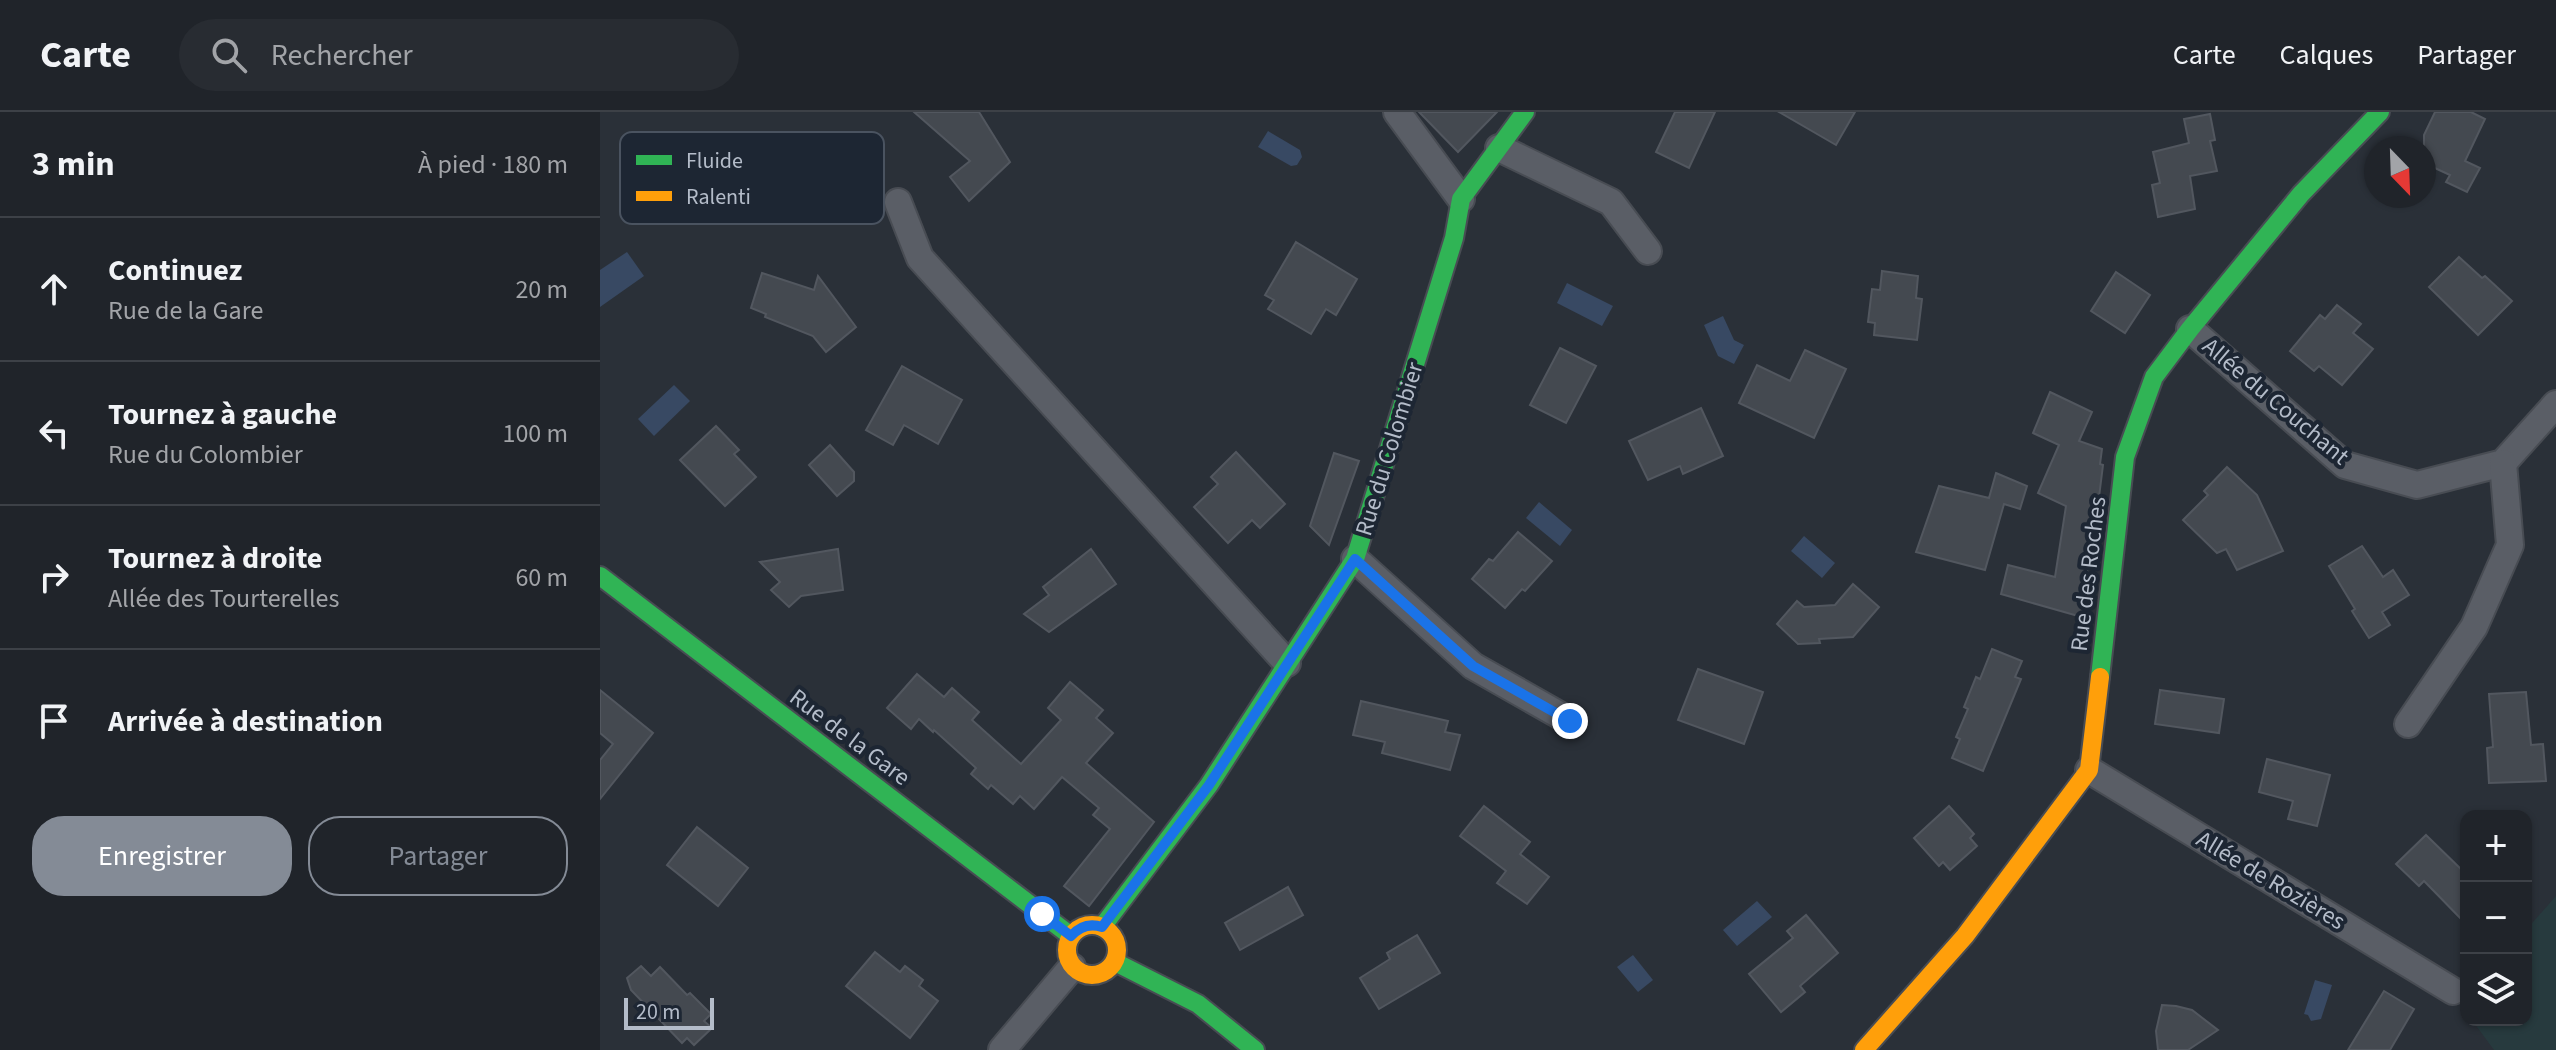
<!DOCTYPE html>
<html lang="fr">
<head>
<meta charset="utf-8">
<style>
	:root { --surface:#20242a; --page:#282c32; --text:#f1f3f6; --muted:#a2a4a8; --line:#3d4147; --accent:#848b96 }
	body { margin:0; font-family:"Source Sans 3",sans-serif; background:var(--page); color:var(--text) }
	.controls { position:absolute; right:24px; bottom:24px; display:grid; overflow:hidden; border-radius:16px; box-shadow:0 2px 6px #0004 }
	.controls button { width:72px; height:72px; display:grid; place-items:center; padding:0; border:0; border-bottom:2px solid var(--line); background:var(--surface); color:var(--text); font:40px sans-serif }
	.compass { position:absolute; left:1764px; top:24px; width:72px; height:72px; border-radius:50%; background:var(--surface); box-shadow:0 2px 6px #0004; rotate:157deg }
	.scale { position:absolute; left:24px; bottom:20px; width:90px; box-sizing:border-box; padding-left:8px; border:4px solid #b4bcc9; border-top:0; font-size:22px; line-height:28px; white-space:nowrap; color:#b4bcc9; -webkit-text-stroke:6px #1d2633; paint-order:stroke }
	.stop { position:absolute; width:24px; height:24px; margin:-18px; border:6px solid #1a73e8; border-radius:50%; background:#fff }
	.stop.end { background:#1a73e8; border-color:#fff; box-shadow:0 2px 8px #0008 }
	.list { margin:0; padding:0; list-style:none }
	h2 { display:flex; justify-content:space-between; align-items:center; height:104px; margin:0; padding:0 32px; font-size:34px }
	h2 small { font-size:26px; font-weight:400; color:var(--muted) }
	.list li { display:grid; grid-template-columns:52px 1fr auto; gap:24px; align-items:center; box-sizing:border-box; height:144px; padding:0 32px; border-top:2px solid var(--line) }
	.list b { display:block; font-size:30px; white-space:nowrap }
	.list p { margin:0; font-size:26px; white-space:nowrap; color:var(--muted) }
	.list em { font-size:26px; font-style:normal; color:var(--muted) }
	.actions { display:flex; gap:16px; padding:24px 32px }
	.actions a { flex:1; padding:18px 0; border:2px solid var(--accent); border-radius:32px; text-align:center; font-size:28px; color:var(--accent) }
	.actions .main { background:var(--accent); color:#fff }
	.icon { flex:none; width:44px; height:44px; fill:none; stroke:currentColor; stroke-width:2; stroke-linecap:round; stroke-linejoin:round }
	.map { position:relative; flex:none; width:1956px; height:938px; overflow:hidden }
	header { display:flex; align-items:center; gap:48px; box-sizing:border-box; height:112px; padding:0 40px; background:var(--surface); border-bottom:2px solid var(--line) }
	header strong { font-size:38px }
	nav { display:flex; gap:44px; margin-inline-start:auto; font-size:28px }
	.search { width:560px; height:72px; background:var(--page); display:flex; align-items:center; gap:20px; box-sizing:border-box; padding:0 28px; border-radius:44px; color:var(--muted); font-size:30px }
	main { display:flex }
	aside { flex:1; background:var(--surface) }
	.map>svg:first-child { display:block }
</style>
</head>
<body>
<header>
<strong>Carte</strong>
<div class="search"><svg class="icon" aria-label="search" viewBox="0 0 24 24"><circle cx="10" cy="10" r="6"/><path d="M15 15l6 6"/></svg>Rechercher</div>
<nav><a>Carte</a><a>Calques</a><a>Partager</a></nav>
</header>
<main>
<aside>
<h2>3 min<small>À pied · 180 m</small></h2>
<ul class="list">
<li><svg class="icon" aria-label="ahead" viewBox="0 0 24 24"><path d="M12 20V5M6 11l6-6 6 6"/></svg><div><b>Continuez</b><p>Rue de la Gare</p></div><em>20 m</em></li>
<li><svg class="icon" aria-label="left" viewBox="0 0 24 24"><path d="M17 20v-9H6M10 6l-5 5 5 5"/></svg><div><b>Tournez à gauche</b><p>Rue du Colombier</p></div><em>100 m</em></li>
<li><svg class="icon" aria-label="right" viewBox="0 0 24 24"><path d="M7 20v-9h11M14 6l5 5-5 5"/></svg><div><b>Tournez à droite</b><p>Allée des Tourterelles</p></div><em>60 m</em></li>
<li><svg class="icon" aria-label="arrive" viewBox="0 0 24 24"><path d="M6 21V4h12l-3 4 3 4H6"/></svg><div><b>Arrivée à destination</b></div></li>
</ul>
<div class="actions"><a class="main">Enregistrer</a><a>Partager</a></div>
</aside>
<div class="map">
<svg width="1956" height="938" viewBox="0 0 1956 938">
	<rect width="100%" height="100%" fill="#2a3038"/>
	<path fill="#273a3e" d="M1956,784V938H1894L1872,908H1926V818Z"/>
	<g fill="#384963">
		<path d="M668,19L700,38L702,45L697,53L691,54L658,35Z"/>
		<path d="M27,140L44,164L0,195V158Z"/>
		<path d="M967,171L1013,194L1002,214L957,191Z"/>
		<path d="M1123,204L1134,228L1144,233L1134,252L1118,244L1104,213Z"/>
		<path d="M74,273L90,289L54,324L38,307Z"/>
		<path d="M939,390L972,418L960,434L926,406Z"/>
		<path d="M1204,424L1235,451L1222,466L1191,439Z"/>
		<path d="M1157,789L1172,805L1137,834L1123,818Z"/>
		<path d="M1033,843L1053,868L1038,880L1017,855Z"/>
		<path d="M1715,868L1732,873L1721,907L1711,909L1708,903L1704,902Z"/>
	</g>
	<g fill="#444950" stroke="#52575f" stroke-width="2">
		<path d="M314,0H379L410,50L369,89L350,65L370,49Z"/>
		<path d="M819,0H897L858,40Z"/>
		<path d="M1075,0H1115L1089,56L1056,40Z"/>
		<path d="M1179,0H1255L1236,33Z"/>
		<path d="M1835,0H1871L1885,7L1865,49L1880,56L1867,80L1846,70L1850,63L1824,51V23Z"/>
		<path d="M1610,2L1615,28L1610,29L1617,59L1590,64L1595,97L1558,105L1552,73L1560,71L1553,40L1589,31L1584,7Z"/>
		<path d="M696,130L757,167L736,203L726,197L711,222L668,197L674,188L665,183Z"/>
		<path d="M1859,145L1882,166L1885,164L1912,189L1878,223L1829,175Z"/>
		<path d="M1282,159L1318,164L1316,186L1322,187L1317,228L1274,223L1275,211L1268,210L1272,177L1280,178Z"/>
		<path d="M1516,160L1550,183L1525,221L1491,199Z"/>
		<path d="M162,161L214,178L218,164L256,215L226,240L213,224L165,205L166,202L151,196Z"/>
		<path d="M1737,193L1761,212L1753,221L1773,237L1742,273L1719,254L1714,259L1690,239L1720,203L1725,207Z"/>
		<path d="M960,236L996,254L966,311L930,293Z"/>
		<path d="M1205,238L1246,257L1214,326L1139,291L1157,253L1190,269Z"/>
		<path d="M302,254L362,288L338,332L304,313L293,333L266,318Z"/>
		<path d="M1450,280L1492,300L1479,329L1502,337L1500,352L1503,353L1499,385L1490,402L1485,506L1401,482L1408,453L1455,465L1466,394L1438,381L1459,333L1433,321Z"/>
		<path d="M1101,296L1123,344L1083,362L1080,354L1048,368L1029,329Z"/>
		<path d="M116,314L139,338L134,342L156,365L125,394L80,348Z"/>
		<path d="M230,333L254,360V369L237,384L209,353Z"/>
		<path d="M636,340L685,392L660,416L652,408L628,431L594,395L618,372L611,365Z"/>
		<path d="M734,341L759,349L729,433L710,414Z"/>
		<path d="M1627,355L1657,383L1683,439L1637,458L1626,437L1617,441L1583,408L1608,383L1604,379Z"/>
		<path d="M1396,361L1427,374L1420,397L1404,392L1385,458L1316,440L1339,374L1389,386Z"/>
		<path d="M918,420L952,449L925,479L922,477L905,496L872,467L889,447L893,449Z"/>
		<path d="M1762,434L1783,465L1793,458L1809,483L1782,500L1790,513L1769,526L1752,499L1755,497L1729,454Z"/>
		<path d="M238,437L243,478L201,484L189,495L171,478L180,470L160,450Z"/>
		<path d="M491,437L516,472L449,520L424,502L449,483L443,475Z"/>
		<path d="M1253,472L1279,495L1253,525L1219,527L1220,531L1198,532L1177,512L1197,489L1204,495L1235,493Z"/>
		<path d="M1392,537L1422,549L1415,565L1421,567L1383,659L1352,646L1360,627L1356,625L1368,597L1364,595L1376,565L1380,567Z"/>
		<path d="M1098,557L1163,580L1144,632L1078,608Z"/>
		<path d="M317,562L344,585L352,576L362,585L379,600L372,608L421,652L461,608L448,596L470,570L503,598L496,606L513,621L486,651L554,710L489,794L464,774L510,717L493,703L499,696L462,665L434,697L420,684L413,692L391,673L388,677L371,662L376,656L334,618L333,620L319,607L311,617L287,596Z"/>
		<path d="M0,578L53,621L0,687V648L13,632L0,621Z"/>
		<path d="M1560,578L1624,587L1619,621L1555,612Z"/>
		<path d="M1926,580L1931,633L1943,632L1946,669L1889,671L1887,636L1893,635L1889,582Z"/>
		<path d="M761,589L848,609L845,620L860,623L850,658L782,641L785,630L753,623Z"/>
		<path d="M1667,647L1730,663L1717,714L1688,707L1693,689L1659,680Z"/>
		<path d="M884,694L930,730L920,742L949,765L927,792L897,771L906,759L860,724Z"/>
		<path d="M1349,694L1374,722L1370,726L1377,734L1350,758L1343,750L1339,754L1314,726Z"/>
		<path d="M97,715L148,756L118,794L67,753Z"/>
		<path d="M1826,723L1866,762V812L1824,769L1819,774L1796,752Z"/>
		<path d="M688,775L703,803L640,838L625,811Z"/>
		<path d="M1206,803L1238,841L1200,874L1205,880L1181,900L1149,862L1193,826L1187,819Z"/>
		<path d="M817,823L840,861L779,897L760,866L790,847L787,841Z"/>
		<path d="M275,840L300,860L305,854L323,868L319,874L338,889L310,926L246,874Z"/>
		<path d="M41,854L51,864L60,855L87,883L90,881L111,902L104,909L112,916L94,933L87,926L82,931L31,878L27,866Z"/>
		<path d="M1784,879L1814,897L1790,938H1748Z"/>
		<path d="M1562,893L1576,894L1592,898L1618,918L1588,938H1558L1556,919Z"/>
	</g>
	<g fill="none" stroke-linecap="round" stroke-linejoin="round">
		<g stroke="#484c53" stroke-width="30">
			<g id="street">
				<path d="M797,0L861,87"/>
				<path d="M899,36L1011,90L1048,139"/>
				<path d="M298,90L320,146L687,551"/>
				<path d="M1590,217L1745,353L1817,373L1903,351L1956,292"/>
				<path d="M755,447L873,554L970,609"/>
				<path d="M1808,612L1874,515L1910,433L1903,351"/>
				<path d="M1489,658L1853,879"/>
				<path d="M402,938L472,855"/>
			</g>
		</g>
		<g stroke="#484c53" stroke-width="22">
			<g id="fast">
				<path d="M0,464L471,824"/>
				<path d="M1500,565L1525,345L1554,265L1590,217L1701,82L1780,0"/>
				<path d="M502,815L609,673L755,447L854,126L861,87L925,0"/>
				<path d="M515,850L598,892L655,938"/>
			</g>
		</g>
		<g stroke="#484c53" stroke-width="22">
			<g id="slow">
				<circle cx="492" cy="838" r="25"/>
				<path d="M1264,938L1365,824L1489,658L1500,565"/>
			</g>
		</g>
		<use href="#street" stroke="#5a5e66" stroke-width="26"/>
		<use href="#fast" stroke="#30b455" stroke-width="18"/>
		<use href="#slow" stroke="#ff9f0a" stroke-width="18"/>
	</g>
	<g fill="none" stroke-linecap="round" stroke-linejoin="round">
		<path stroke="#1a73e8" stroke-width="10" d="M442,802L471,824C480,814 490,811 502,815L609,673L755,447L873,554L970,609"/>
	</g>
	<g text-anchor="middle" stroke-width="8" stroke-linejoin="round" paint-order="stroke">
		<g font-size="24" fill="#b4bcc9" stroke="#1d2633">
			<text transform="translate(1676 289) rotate(40)" y="8">Allée du Couchant</text>
			<text transform="translate(789 337) rotate(-73)" y="8">Rue du Colombier</text>
			<text transform="translate(1488 462) rotate(-83)" y="8">Rue des Roches</text>
			<text transform="translate(250 625) rotate(37)" y="8">Rue de la Gare</text>
			<text transform="translate(1671 768) rotate(31)" y="8">Allée de Rozières</text>
		</g>
	</g>
	<rect x="20" y="20" width="264" height="92" rx="12" fill="#1d2633" stroke="#4a5360" stroke-width="2"/>
	<rect x="36" y="43" width="36" height="10" fill="#30b455"/>
	<rect x="36" y="79" width="36" height="10" fill="#ff9f0a"/>
	<g font-size="22" fill="#b4bcc9">
		<text x="86" y="56">Fluide</text>
		<text x="86" y="92">Ralenti</text>
	</g>
</svg>
<div class="controls">
<button>+</button>
<button>−</button>
<button><svg class="icon" aria-label="layers" viewBox="0 0 24 24"><path d="M12 4l9 5-9 5-9-5zM3 14l9 5 9-5"/></svg></button>
</div>
<svg class="compass" viewBox="-18 -18 36 36"><path d="M0-13l5 13h-10z" fill="#e53935"/><path d="M0 13l5-13h-10z" fill="#a2a4a8"/></svg>
<div class="scale">20 m</div>
<div class="stop" style="left:442px;top:802px"></div>
<div class="stop end" style="left:970px;top:609px"></div>
</div>
</main>
</body>
</html>
